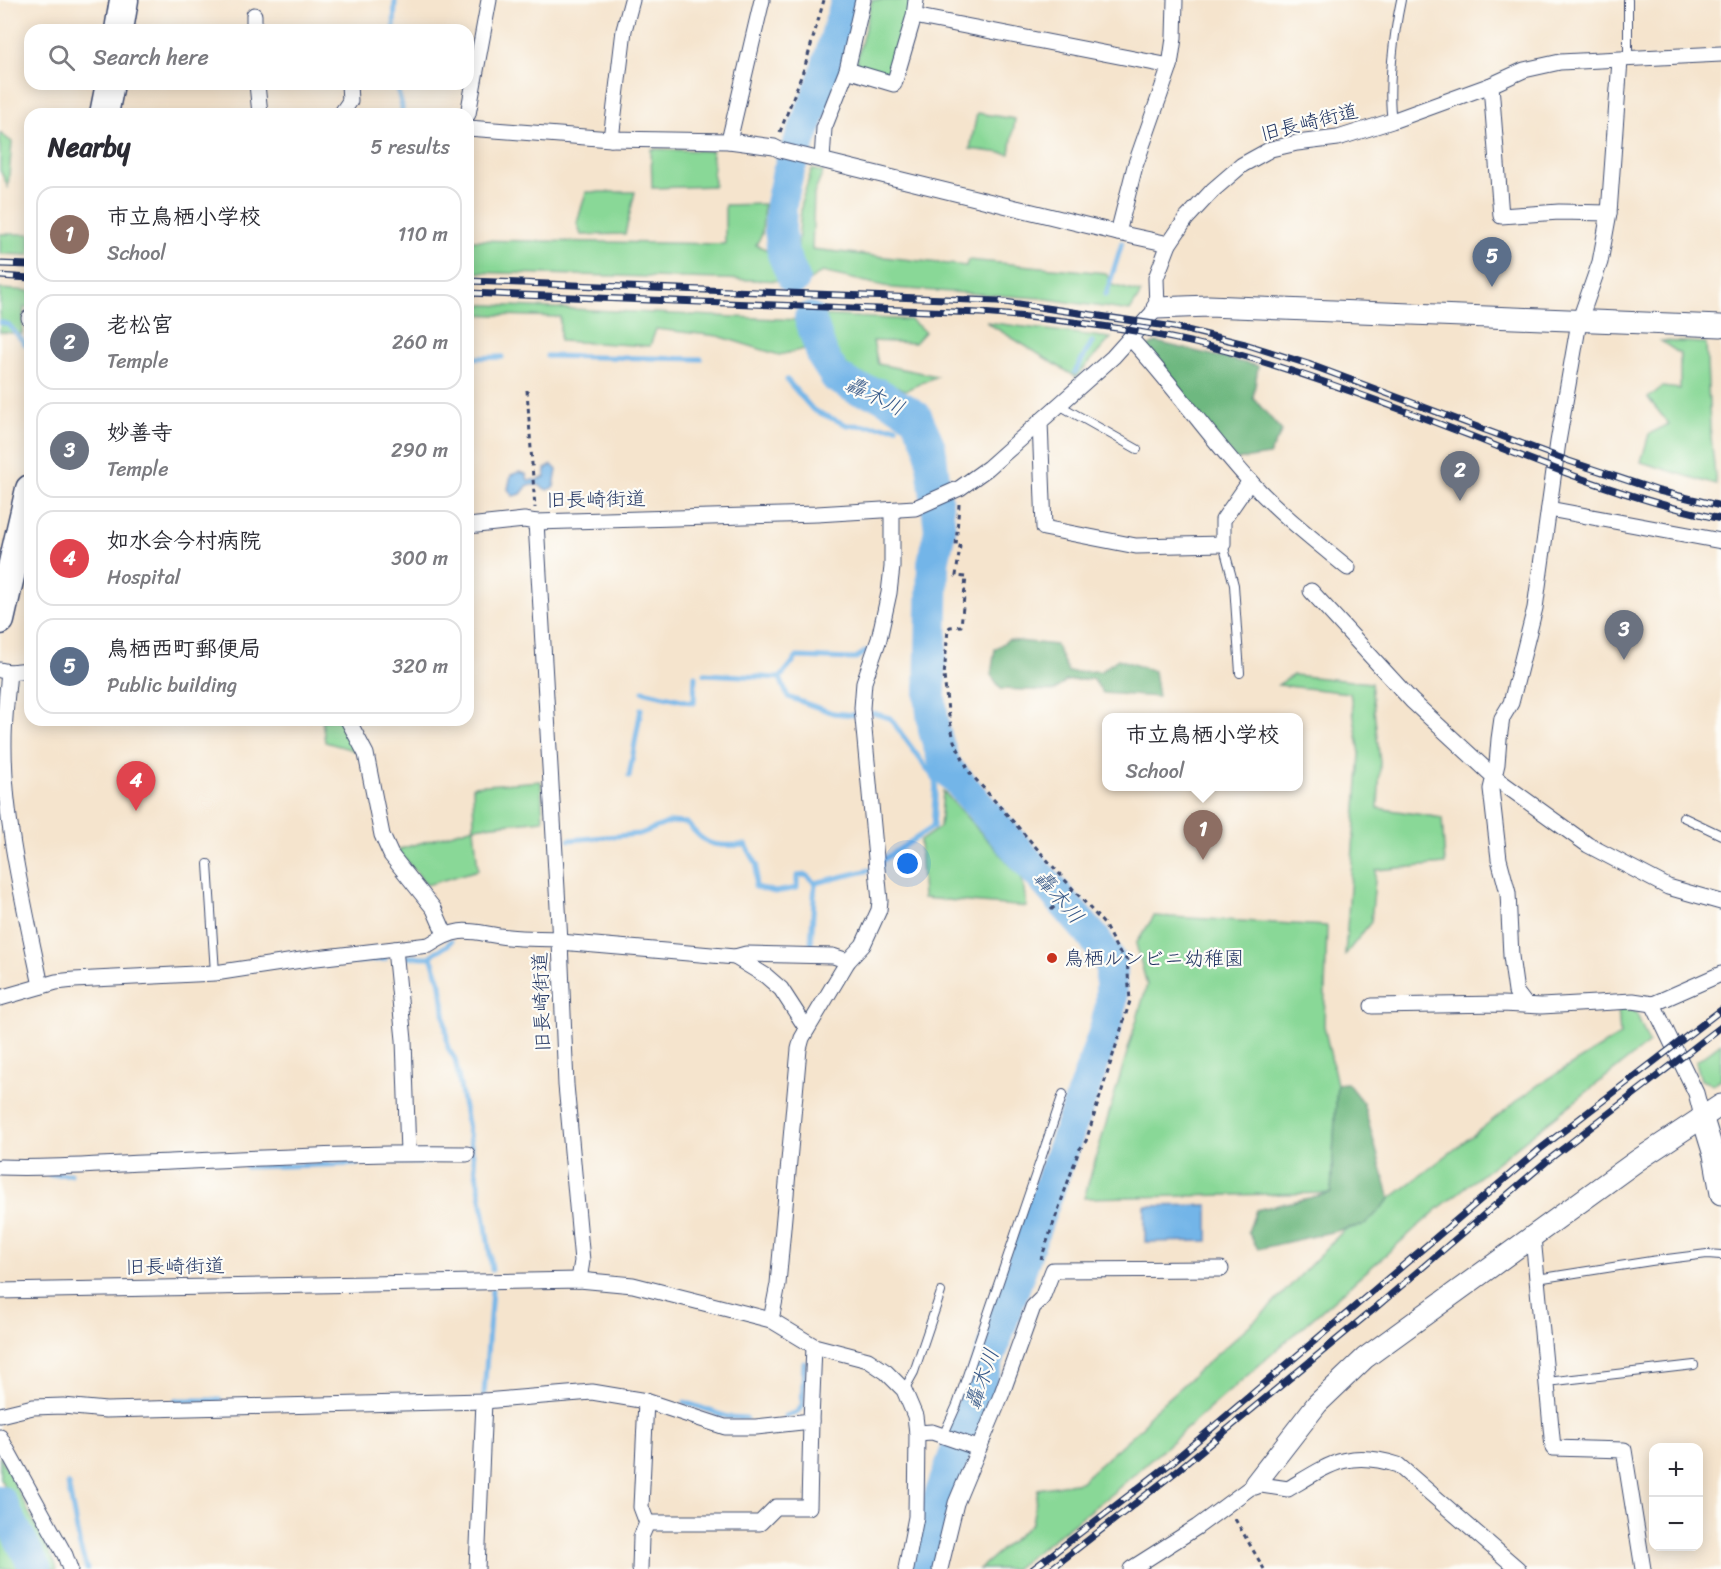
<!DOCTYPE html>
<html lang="en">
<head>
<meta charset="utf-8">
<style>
	:root { --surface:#fff; --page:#f7f7f7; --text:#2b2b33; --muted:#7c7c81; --line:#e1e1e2; --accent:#c8321e }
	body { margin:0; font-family:Sriracha,"Klee One",sans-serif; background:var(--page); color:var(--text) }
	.controls { position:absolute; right:18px; bottom:18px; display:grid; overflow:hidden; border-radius:12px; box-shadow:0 3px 15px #0003 }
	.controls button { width:54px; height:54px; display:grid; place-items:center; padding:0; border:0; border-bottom:2px solid var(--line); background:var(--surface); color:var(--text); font:30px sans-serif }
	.you { position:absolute; left:908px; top:864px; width:21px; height:21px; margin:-15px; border:4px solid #fff; border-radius:50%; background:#1a73e8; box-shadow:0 0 0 9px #1a73e833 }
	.badge { display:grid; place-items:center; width:39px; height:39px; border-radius:50%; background:var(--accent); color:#fff; font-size:20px; font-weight:700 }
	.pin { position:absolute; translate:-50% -50px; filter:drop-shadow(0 2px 3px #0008) }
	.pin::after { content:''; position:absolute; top:32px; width:21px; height:18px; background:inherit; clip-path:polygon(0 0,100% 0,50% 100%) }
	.popup { position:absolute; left:1102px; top:713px; width:201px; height:78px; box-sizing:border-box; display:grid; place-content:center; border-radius:12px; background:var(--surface); filter:drop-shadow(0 2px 4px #0005); font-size:20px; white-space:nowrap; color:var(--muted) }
	.popup b { font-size:22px; color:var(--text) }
	.popup::after { content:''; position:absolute; left:50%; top:100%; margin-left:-12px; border:12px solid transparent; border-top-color:var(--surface) }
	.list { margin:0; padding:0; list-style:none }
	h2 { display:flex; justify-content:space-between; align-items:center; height:78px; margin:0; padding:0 24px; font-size:26px }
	h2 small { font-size:20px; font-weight:400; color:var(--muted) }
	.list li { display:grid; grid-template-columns:39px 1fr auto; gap:18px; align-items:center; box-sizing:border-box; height:96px; margin:0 12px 12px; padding:0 12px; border:2px solid var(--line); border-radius:18px }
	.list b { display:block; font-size:22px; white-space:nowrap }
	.list p { margin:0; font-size:20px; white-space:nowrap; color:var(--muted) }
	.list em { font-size:20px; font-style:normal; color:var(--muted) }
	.icon { flex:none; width:33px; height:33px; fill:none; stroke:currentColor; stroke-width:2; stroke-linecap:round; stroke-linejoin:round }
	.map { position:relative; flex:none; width:1721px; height:1569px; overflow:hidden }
	.search { position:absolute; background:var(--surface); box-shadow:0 3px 15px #0003; left:24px; top:24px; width:450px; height:66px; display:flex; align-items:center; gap:15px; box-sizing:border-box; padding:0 21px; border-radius:18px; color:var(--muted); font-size:22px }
	.panel { position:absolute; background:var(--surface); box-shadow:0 3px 15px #0003; left:24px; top:108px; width:450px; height:618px; border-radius:18px }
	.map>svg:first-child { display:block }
</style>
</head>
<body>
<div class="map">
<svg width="1721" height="1569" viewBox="0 0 1721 1569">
	<rect width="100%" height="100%" fill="#fdfcf7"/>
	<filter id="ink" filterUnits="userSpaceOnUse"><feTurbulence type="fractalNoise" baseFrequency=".0167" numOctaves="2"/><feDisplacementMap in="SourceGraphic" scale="12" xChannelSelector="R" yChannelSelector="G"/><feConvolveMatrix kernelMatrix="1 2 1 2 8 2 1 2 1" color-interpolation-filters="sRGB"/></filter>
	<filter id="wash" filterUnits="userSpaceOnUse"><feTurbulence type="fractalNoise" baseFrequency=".008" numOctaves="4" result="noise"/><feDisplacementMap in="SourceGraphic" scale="24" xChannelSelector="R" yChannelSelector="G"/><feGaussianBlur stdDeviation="1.35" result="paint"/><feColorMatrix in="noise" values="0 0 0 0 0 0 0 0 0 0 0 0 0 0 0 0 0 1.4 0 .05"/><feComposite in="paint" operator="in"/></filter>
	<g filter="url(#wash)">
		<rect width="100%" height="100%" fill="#f5e4cd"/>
		<g fill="#89d897" stroke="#52847a" stroke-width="1.5">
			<path d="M872,0H910L908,17L891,75L856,64Z"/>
			<path d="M977,113L1015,119L1010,154L970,149Z"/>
			<path d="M0,133L12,142L8,187L0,170Z"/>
			<path d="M651,149L712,151L714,186L652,188Z"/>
			<path d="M812,169L823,172L814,194L812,249L966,266L968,260L1106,273L1112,285L1141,293L1130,311L1040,298L893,288L822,272L807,282L797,254L802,200Z"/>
			<path d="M586,192H635L625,234L581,235L577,223Z"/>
			<path d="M764,204L762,234L756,245L778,254L787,281L469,272L471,240L725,244V205Z"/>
			<path d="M0,234H30V255L0,254Z"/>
			<path d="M0,289L30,291V308L24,307L22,334L0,332Z"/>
			<path d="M468,304L799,320L809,348L779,355L718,336L656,329L650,346L560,341V317L468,314Z"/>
			<path d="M817,315L911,320L925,332L915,343L873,341L878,364L937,376L906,390L852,371L835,352Z"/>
			<path d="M986,322L1111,338L1076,377Z"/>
			<path d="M1661,341L1706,343L1710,427L1716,485L1641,462L1649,434L1669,424L1648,398L1662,387L1680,389V354Z"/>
			<path d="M1293,675L1371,683L1380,763L1378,808L1442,818L1445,864L1376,870L1371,922L1345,955L1360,754L1350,693L1278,685Z"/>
			<path d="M322,720H342L360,752L325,742Z"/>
			<path d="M541,781L543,820L474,827L478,870L427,885L397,850L474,827L473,786Z"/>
			<path d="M943,791L1022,878L1027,907L923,898L920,841L940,827Z"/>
			<path d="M1154,916L1327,926L1324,1026L1337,1084L1331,1193L1084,1198L1147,985L1136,944Z"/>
			<path d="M1618,1007L1636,1012L1649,1043L1439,1208L1114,1492L1014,1569H979L1032,1523L1038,1489L1080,1482L1143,1426L1150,1414L1270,1307L1344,1230L1366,1224L1390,1199L1538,1085L1620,1035Z"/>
			<path d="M1721,1043V1079L1713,1084L1701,1080L1696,1062Z"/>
			<path d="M0,1456L55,1563L57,1569H48L0,1478Z"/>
			<path d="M0,1517L27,1569H0Z"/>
		</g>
		<g fill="#6eb880" stroke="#44746f" stroke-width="1.5">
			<path d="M1156,342L1258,366L1253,398L1282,431L1269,455L1236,460L1143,350Z"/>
			<path d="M1008,640L1056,645L1068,672L1101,671L1118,659L1154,671L1158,697L1103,693L1093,679L1066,681L1054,691L1001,689L991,675L995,649Z"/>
			<path d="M1347,1083L1363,1103L1390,1199L1366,1224L1258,1249L1248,1232L1256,1210L1331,1193L1337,1084Z"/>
		</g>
		<g fill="#73b5e8" stroke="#4772a3" stroke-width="1.5">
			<path d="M552,465L557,470L554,487L547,490L539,485H528L521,494L513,496L508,489L511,475L519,472L526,474L528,480H538L545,477V469Z"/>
			<path d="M1208,1205V1241L1145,1242V1206Z"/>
		</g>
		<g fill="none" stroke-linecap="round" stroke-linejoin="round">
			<g stroke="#73b5e8" stroke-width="5">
				<path d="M394,30L395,0"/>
				<path d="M396,84L402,106V114"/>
				<path d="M1106,295L1122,243"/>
				<path d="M0,322L9,325L26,345"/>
				<path d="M547,356L701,359"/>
				<path d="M468,358L502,357"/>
				<path d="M1075,372L1092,342"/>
				<path d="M787,380L813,410L847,425L896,427"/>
				<path d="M705,674L780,678L788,697L833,713L854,715"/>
				<path d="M780,678L797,657L854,659L867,651"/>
				<path d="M643,691L694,703L695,676"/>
				<path d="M873,713L890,718L936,781L933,827L883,860"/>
				<path d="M629,776L641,709"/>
				<path d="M569,840L640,834L670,822L687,823C708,849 714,845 746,845L757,865L755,887L775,892L797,888V876L806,875L815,883"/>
				<path d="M451,941C446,950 436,948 431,957L441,984L448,1048L455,1059L485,1220L492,1270"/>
				<path d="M811,944L815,883L870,870"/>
				<path d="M405,957H431"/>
				<path d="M325,964L385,959"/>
				<path d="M401,1162H424"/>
				<path d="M246,1167L357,1164"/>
				<path d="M50,1175L71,1174"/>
				<path d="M484,1394L492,1290"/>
				<path d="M81,1400L102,1402"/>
				<path d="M176,1400H220"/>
				<path d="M685,1402L728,1417L746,1418"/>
				<path d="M786,1416L796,1413L802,1406L804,1363"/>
				<path d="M68,1484L80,1547L87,1569"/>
			</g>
			<g stroke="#73b5e8" stroke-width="32">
				<path d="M794,279L783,254L780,229L781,204L788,172L822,83L847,0"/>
				<path d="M810,318L823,357L836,377L857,389L879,394L916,416L930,447L940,530L933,563L930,696L934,730L945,766L1095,939L1111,963V1006L1103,1036L939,1499L923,1569"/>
				<path d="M0,1501L36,1569"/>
			</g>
		</g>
	</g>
	<g filter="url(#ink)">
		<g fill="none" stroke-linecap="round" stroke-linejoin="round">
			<g stroke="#3c4a6f" stroke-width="10">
				<g id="lane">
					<path d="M1628,0V59"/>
					<path d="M1392,121C1387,89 1394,33 1401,0"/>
					<path d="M1059,405L1137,449"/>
					<path d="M1223,544L1234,585L1240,673"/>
					<path d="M1683,817L1721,835"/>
					<path d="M208,864L215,973"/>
					<path d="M1537,1279L1651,1261L1707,1254L1721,1255"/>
					<path d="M1547,1382L1694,1365"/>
					<path d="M904,1390L914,1372L941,1292"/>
					<path d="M943,1436L957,1405L1063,1094"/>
				</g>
			</g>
			<g stroke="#3c4a6f" stroke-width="17">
				<g id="street">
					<path d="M254,15V30"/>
					<path d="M914,16L1170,66"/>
					<path d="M847,70L894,84L914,16L916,0"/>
					<path d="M257,84L260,114"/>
					<path d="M1491,85L1501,216L1559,212L1609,213"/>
					<path d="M341,114L350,101L349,84"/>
					<path d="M468,114L489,0"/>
					<path d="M468,128L611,139L729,141L774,147L780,150L1118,233L1169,244"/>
					<path d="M611,139L624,30L632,0"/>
					<path d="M729,141L762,0"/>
					<path d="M822,160L824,128L847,70L863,0"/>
					<path d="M1118,233L1135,166L1170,66L1174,38L1175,0"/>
					<path d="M29,318H30"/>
					<path d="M1130,338C1172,383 1207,434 1248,479C1278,512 1314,540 1348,568"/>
					<path d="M1040,421L1044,528L1136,546L1223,544V520L1250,481"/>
					<path d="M1549,509L1721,541"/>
					<path d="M536,522L560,942L566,1085L582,1261L579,1280"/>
					<path d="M468,526L524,520L536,522L817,514L915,508L960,488L988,468L1113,357L1157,308L1156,278L1169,244L1186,219L1213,190L1242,165L1271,149L1297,143L1338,138L1392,121L1491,85L1524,70L1560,62L1721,54"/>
					<path d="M1311,591L1412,701L1494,777L1588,845L1668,887L1721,902"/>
					<path d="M0,670L9,672L30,670"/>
					<path d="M9,672C7,695 4,718 4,741C3,820 25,908 41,986"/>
					<path d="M348,720L366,754L382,835L391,855L434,909L445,934"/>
					<path d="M560,942L735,957L746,954L833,956L848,961"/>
					<path d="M395,949L404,1040L408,1153"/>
					<path d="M735,957L766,976L781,989L807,1029"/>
					<path d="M0,998L56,982L74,980L215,973L308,959L429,945C462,923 472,933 508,937C525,939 543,938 560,939"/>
					<path d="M1525,1004L1516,992L1511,956L1508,893L1499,859L1491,789L1497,764L1499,739L1502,718L1511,703L1535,608L1558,442L1579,322L1600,262L1609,213L1620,60"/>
					<path d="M1653,1004L1696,1093L1702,1116"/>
					<path d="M1372,1006L1502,1004L1541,1006L1633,1001L1653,1004L1721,974"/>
					<path d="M0,1167C48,1169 94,1165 142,1163C250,1159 359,1152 467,1154"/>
					<path d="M1533,1237L1553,1448L1624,1450L1643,1569"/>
					<path d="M0,1291L579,1280L633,1285L771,1320L814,1346L868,1360L886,1372L904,1390L915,1416L917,1433L916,1517L906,1569"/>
					<path d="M771,1320L778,1284L799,1049L802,1038L848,961L863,945L879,910L880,901L862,708L864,682L879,639L889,593L892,567V511"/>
					<path d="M646,1401L641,1507L647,1523"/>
					<path d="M0,1415L33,1407L63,1406L106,1410L484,1401"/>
					<path d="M917,1433L932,1432L978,1448"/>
					<path d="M0,1437L65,1555L70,1569"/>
					<path d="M477,1569L484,1401L592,1392L646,1401L725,1427H756L811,1421L814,1346"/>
					<path d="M640,1569L641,1537L647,1523H760L776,1507H809L811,1421"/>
					<path d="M940,1569L956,1503L1002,1393L1033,1307L1042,1298L1053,1270L1221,1269"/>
					<path d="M1131,1569L1197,1527L1255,1484L1288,1489C1330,1464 1348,1449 1398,1465L1518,1569"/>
				</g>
			</g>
			<g stroke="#3c4a6f" stroke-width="23">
				<g id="secondary">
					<path d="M1157,308L1208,306L1721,326"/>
					<path d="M1702,1116L1714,1155L1721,1194"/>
					<path d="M1255,1484L1317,1404L1365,1358L1638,1160L1721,1105"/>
				</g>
			</g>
			<g stroke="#3c4a6f" stroke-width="31">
				<g id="highway">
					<path d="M119,30L124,0"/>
					<path d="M104,114L110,84"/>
					<path d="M0,620L30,489"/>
				</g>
			</g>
			<g stroke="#3c4a6f" stroke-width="3" stroke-dasharray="4.5 4.5" stroke-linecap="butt">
				<path d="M780,132L805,66L824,0"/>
				<path d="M527,390L535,508"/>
				<path d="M959,504L956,546H960L956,576L966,577L961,626L950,627L948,629L944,676L948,711L954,741L970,773L1104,924L1118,951L1127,960L1130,1001L1086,1141L1079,1150L1041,1259"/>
				<path d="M1051,910L1073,889"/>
				<path d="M1235,1519L1264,1569"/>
			</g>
			<use href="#lane" stroke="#fff" stroke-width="8"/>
			<use href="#street" stroke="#fff" stroke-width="15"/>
			<use href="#secondary" stroke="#fff" stroke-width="21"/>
			<use href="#highway" stroke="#fff" stroke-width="28"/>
			<g stroke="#1b2f5e" stroke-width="7">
				<g id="rail">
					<path d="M0,264L30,265"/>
					<path d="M0,276L30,278"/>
					<path d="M468,281L998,301L1174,327L1245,344L1308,364L1566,460L1659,491L1721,506"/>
					<path d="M468,293L980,313C1073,320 1168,332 1257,360C1329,382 1401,409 1471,436C1553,469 1635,501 1721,519"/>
					<path d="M1033,1569L1171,1463L1540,1149L1721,1010"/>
					<path d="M1051,1569L1173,1474L1374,1309L1547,1161L1721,1027"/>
				</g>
			</g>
			<use href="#rail" stroke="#fdfcf7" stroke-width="4.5" stroke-dasharray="14" stroke-linecap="butt"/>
		</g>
	</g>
	<circle fill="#c8321e" stroke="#fdfcf7" stroke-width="2" cx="1052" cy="958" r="6"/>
	<g text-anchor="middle" stroke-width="4.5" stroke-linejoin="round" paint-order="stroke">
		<g font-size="20" fill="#1b2f5e" stroke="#fdfcf7">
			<text transform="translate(1309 122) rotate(-14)" y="7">旧長崎街道</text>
			<text transform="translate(596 499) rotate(-1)" y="7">旧長崎街道</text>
			<text transform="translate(541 1002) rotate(-92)" y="7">旧長崎街道</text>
			<text transform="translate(175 1266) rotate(-1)" y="7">旧長崎街道</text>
		</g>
		<g font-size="20" fill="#1b2f5e" stroke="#fdfcf7" text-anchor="start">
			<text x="1064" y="965">鳥栖ルンビニ幼稚園</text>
		</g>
		<g font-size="21" font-style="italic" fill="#355787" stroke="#fdfcf7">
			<text transform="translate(875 396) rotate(26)" y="7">轟木川</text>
			<text transform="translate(1059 897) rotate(49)" y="7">轟木川</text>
			<text transform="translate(982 1379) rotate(-71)" y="7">轟木川</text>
		</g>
	</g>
</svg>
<div class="controls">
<button>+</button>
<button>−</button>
</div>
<div class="you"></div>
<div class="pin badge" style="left:1203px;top:860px;background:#8d6e63">1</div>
<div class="popup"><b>市立鳥栖小学校</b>School</div>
<div class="pin badge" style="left:1460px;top:501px;background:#6b7280">2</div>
<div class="pin badge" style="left:1624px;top:660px;background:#6b7280">3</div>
<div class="pin badge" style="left:136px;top:811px;background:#e0444e">4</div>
<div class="pin badge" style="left:1492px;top:287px;background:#5c6f8a">5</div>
<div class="search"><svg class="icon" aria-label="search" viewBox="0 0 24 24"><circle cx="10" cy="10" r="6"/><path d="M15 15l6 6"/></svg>Search here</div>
<section class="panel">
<h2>Nearby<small>5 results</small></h2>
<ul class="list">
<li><span class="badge" style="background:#8d6e63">1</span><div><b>市立鳥栖小学校</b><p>School</p></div><em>110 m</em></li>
<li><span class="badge" style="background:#6b7280">2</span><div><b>老松宮</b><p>Temple</p></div><em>260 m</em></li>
<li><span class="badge" style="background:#6b7280">3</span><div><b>妙善寺</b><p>Temple</p></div><em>290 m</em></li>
<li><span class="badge" style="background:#e0444e">4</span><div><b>如水会今村病院</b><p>Hospital</p></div><em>300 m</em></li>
<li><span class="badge" style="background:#5c6f8a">5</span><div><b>鳥栖西町郵便局</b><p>Public building</p></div><em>320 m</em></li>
</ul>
</section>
</div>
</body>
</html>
